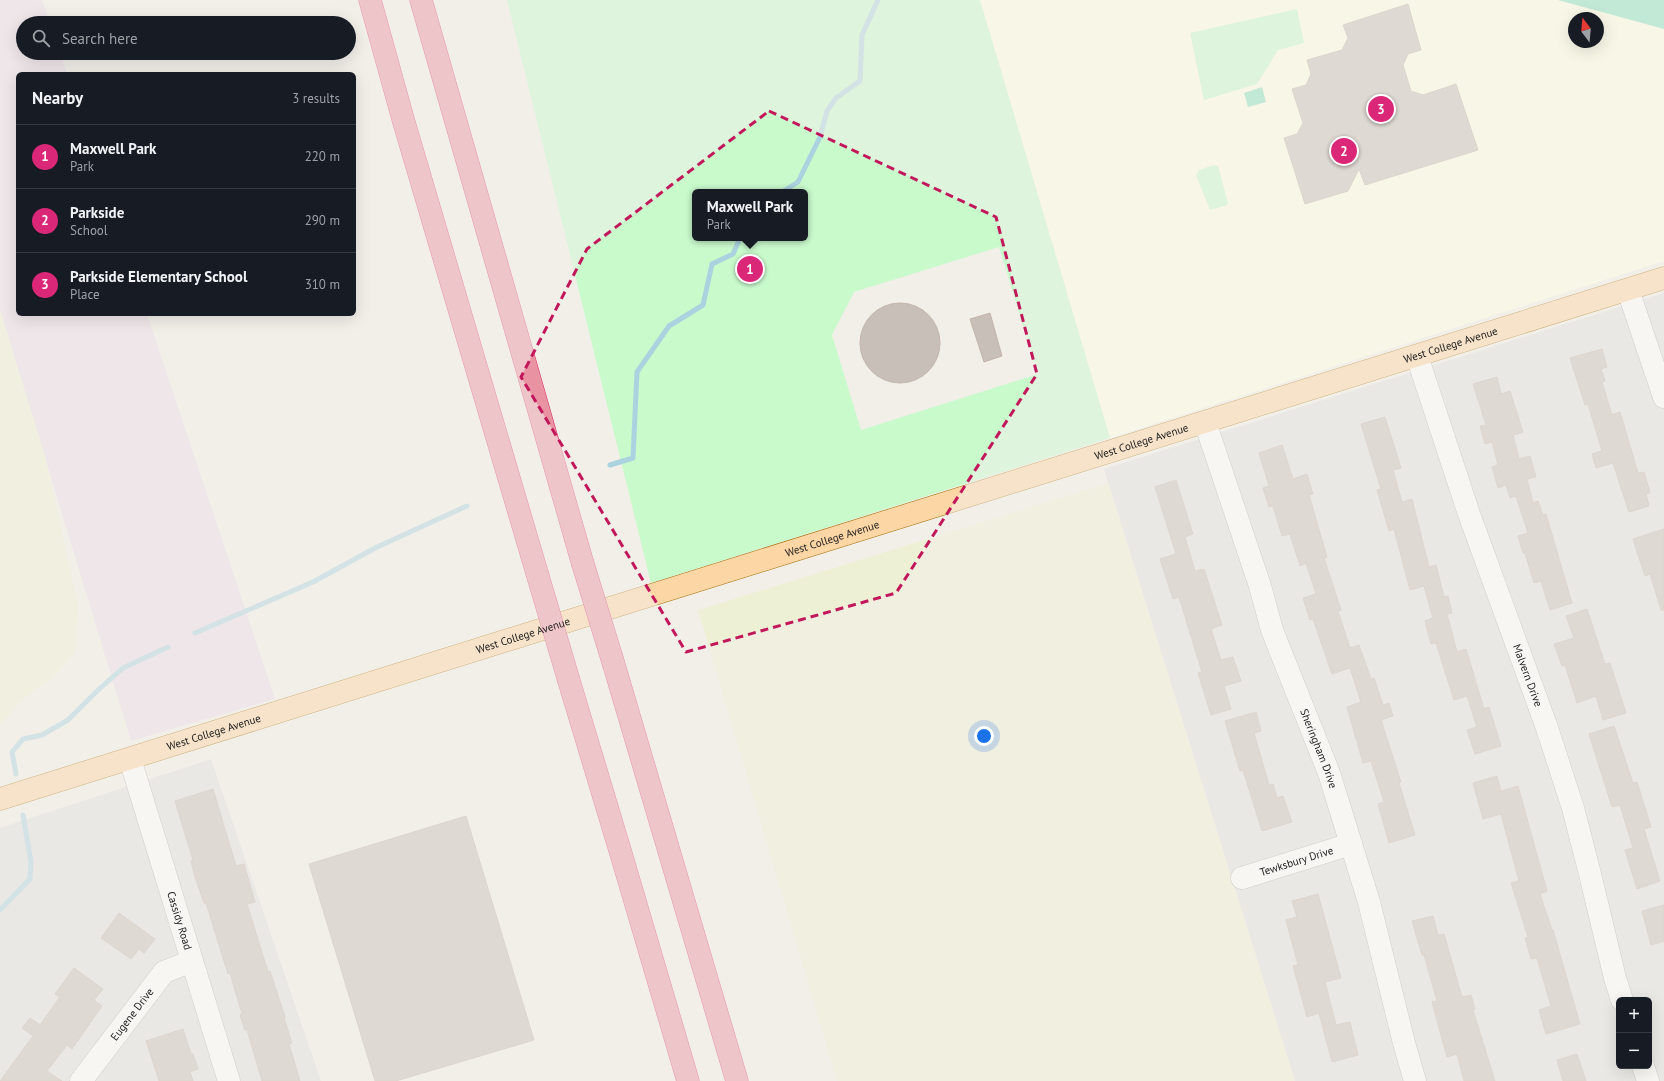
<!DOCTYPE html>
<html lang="en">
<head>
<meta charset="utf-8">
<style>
	:root { --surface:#171b24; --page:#20242c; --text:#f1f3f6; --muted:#9ea1a6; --line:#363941; --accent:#db2777 }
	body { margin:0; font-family:"PT Sans",sans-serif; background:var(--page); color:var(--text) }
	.controls { position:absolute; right:12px; bottom:12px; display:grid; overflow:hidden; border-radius:6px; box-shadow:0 4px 16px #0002 }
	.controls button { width:36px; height:36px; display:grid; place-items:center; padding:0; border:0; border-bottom:1px solid var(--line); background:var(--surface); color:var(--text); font:20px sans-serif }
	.compass { position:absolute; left:1568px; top:12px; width:36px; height:36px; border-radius:50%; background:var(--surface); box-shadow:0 4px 16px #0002; rotate:344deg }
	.you { position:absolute; left:984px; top:736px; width:14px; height:14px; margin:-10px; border:3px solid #fff; border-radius:50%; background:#1a73e8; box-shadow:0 0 0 6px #1a73e833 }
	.badge { display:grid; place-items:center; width:26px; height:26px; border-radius:50%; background:var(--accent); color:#fff; font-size:13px; font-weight:700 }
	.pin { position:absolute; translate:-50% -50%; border:2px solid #fff; box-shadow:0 1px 4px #0006 }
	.popup { position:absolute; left:692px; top:189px; width:116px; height:52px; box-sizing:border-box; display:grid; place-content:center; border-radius:6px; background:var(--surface); filter:drop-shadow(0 1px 3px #0005); font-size:13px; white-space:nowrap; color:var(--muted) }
	.popup b { font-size:15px; color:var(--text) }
	.popup::after { content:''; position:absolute; left:50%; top:100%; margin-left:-8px; border:8px solid transparent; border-top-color:var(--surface) }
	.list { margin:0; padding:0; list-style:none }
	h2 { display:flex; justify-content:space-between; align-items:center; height:52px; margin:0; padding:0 16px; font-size:17px }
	h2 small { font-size:13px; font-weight:400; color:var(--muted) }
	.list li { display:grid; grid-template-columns:26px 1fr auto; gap:12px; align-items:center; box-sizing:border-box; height:64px; padding:0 16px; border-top:1px solid var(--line) }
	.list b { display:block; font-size:15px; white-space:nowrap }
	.list p { margin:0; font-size:13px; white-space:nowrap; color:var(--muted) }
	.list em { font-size:13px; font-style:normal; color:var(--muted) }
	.icon { flex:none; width:22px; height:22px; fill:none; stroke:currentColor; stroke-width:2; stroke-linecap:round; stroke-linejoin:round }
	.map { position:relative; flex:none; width:1664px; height:1081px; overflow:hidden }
	.search { position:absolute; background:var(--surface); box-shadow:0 4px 16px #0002; left:16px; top:16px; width:340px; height:44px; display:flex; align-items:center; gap:10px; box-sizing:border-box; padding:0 14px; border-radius:22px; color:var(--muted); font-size:15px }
	.panel { position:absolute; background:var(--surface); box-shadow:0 4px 16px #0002; left:16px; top:72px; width:340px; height:244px; border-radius:6px }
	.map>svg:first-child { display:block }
</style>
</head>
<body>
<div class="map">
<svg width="1664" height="1081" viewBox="0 0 1664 1081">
	<rect width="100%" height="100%" fill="#f2efe9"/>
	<g fill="#e0dfdf" fill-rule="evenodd">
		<path d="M1664,293V1081H1295L1104,469ZM1619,1000H1649V1066H1619Z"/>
		<path d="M211,759L321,1081H0V828Z"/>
	</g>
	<path fill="#ebdbe8" d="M0,0H42L50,23H23V53H60L67,74H18V314H147L275,699L131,741L0,310Z"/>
	<path fill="#ffffe5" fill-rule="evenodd" d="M980,0H1664V261L1110,438ZM1574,18H1598V42H1574Z"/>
	<g fill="#eef0d5">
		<path d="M0,310L45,456L78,605L75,653L52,678L20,701L0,726Z"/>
		<path d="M1108,483L1295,1081H837L698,610Z"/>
	</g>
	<g fill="#c8facc" fill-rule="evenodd">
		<path d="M507,0H980L1110,438L651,583ZM695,192H805V238H695ZM999,247L1038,374L861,430L832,335L854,292Z"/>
		<path d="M1297,9L1304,43L1278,50L1257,84L1204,100L1190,33Z"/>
		<path d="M1214,165L1218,166L1228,203L1227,205L1210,210L1196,175L1199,170Z"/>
	</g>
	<g fill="#88e0be">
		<path d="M1558,0H1664V29Z"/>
		<path d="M1262,87L1266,102L1248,107L1244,93Z"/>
	</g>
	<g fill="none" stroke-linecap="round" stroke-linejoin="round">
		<g stroke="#aad3df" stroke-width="5">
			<path d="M782,192L798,182L820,137L827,111L836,98L860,81L862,35L878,0"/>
			<path d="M610,465L633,458L637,372L669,326L703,305L712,264L733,254L740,238"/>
			<path d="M195,633L313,582L375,548L467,506"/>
			<path d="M16,774L12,752L23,739L42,735L68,720L97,691L123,668L168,647"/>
			<path d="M0,910L30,879L31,862L23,815"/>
		</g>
	</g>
	<g fill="#c7bfb8" stroke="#c4b6ab">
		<path d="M1408,4L1421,50L1408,54L1403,65L1411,91L1423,95L1456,84L1478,150L1365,185L1359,169L1348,191L1305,204L1284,138L1297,134L1303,123L1292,89L1306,85L1311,74L1307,60L1342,50L1348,38L1343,25Z"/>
		<circle cx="900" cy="343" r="40"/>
		<path d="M990,313L1002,356L984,362L970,319Z"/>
		<path d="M1602,349L1607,367L1601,369L1605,381L1602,382L1612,415L1620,412L1638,473L1644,472L1650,493L1646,494L1649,506L1629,512L1613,463L1596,468L1592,454L1602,451L1588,404L1585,405L1570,358Z"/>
		<path d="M1497,377L1501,394L1510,391L1523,432L1513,435L1519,459L1530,456L1536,477L1527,479L1533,503L1538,501L1543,515L1546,514L1572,603L1550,610L1541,581L1534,583L1525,553H1523L1518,536L1528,533L1516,496L1510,498L1506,485L1498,488L1492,467L1498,465L1492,442L1485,444L1480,426L1486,425L1473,384Z"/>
		<path d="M1385,417L1401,468L1393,470L1402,502L1412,499L1429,567L1436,565L1444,597L1448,596L1452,613L1447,614L1457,652L1466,649L1484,709L1489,707L1501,746L1475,754L1467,730L1477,727L1467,696L1454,700L1436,643L1431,644L1425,621L1433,618L1424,586L1410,590L1394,529L1389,531L1377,490L1381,489L1361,424Z"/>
		<path d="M1282,445L1293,479L1307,474L1313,494L1309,495L1327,557L1324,558L1341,610L1338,611L1350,648L1359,645L1371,679L1374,678L1383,705L1389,703L1393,716L1381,720L1401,782L1399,783L1415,835L1389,843L1378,804L1384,802L1371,761L1363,763L1347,707L1361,702L1350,668L1332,674L1313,619L1310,620L1303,598L1316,594L1306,563L1300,566L1290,534L1282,536L1273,506L1269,507L1263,488L1269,486L1259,453Z"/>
		<path d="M1176,480L1193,534L1185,537L1195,571L1204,569L1222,625L1211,629L1221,660L1233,657L1241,681L1224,686L1231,709L1211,715L1198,673L1202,672L1179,597L1173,599L1160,559L1176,554L1155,487Z"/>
		<path d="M1664,529V610H1661L1650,574L1645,576L1633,539Z"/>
		<path d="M1587,609L1605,664L1610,663L1626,713L1603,720L1596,696L1577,703L1565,665L1562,666L1554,644L1574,638L1566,616Z"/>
		<path d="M1256,712L1261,731L1254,733L1269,785L1273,784L1277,798L1283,796L1292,822L1262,831L1243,770L1240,771L1225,721Z"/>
		<path d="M1614,726L1633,783L1637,782L1651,827L1644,829L1660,881L1637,889L1625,850L1633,848L1620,805L1612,807L1589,734Z"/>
		<path d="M1497,776L1501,791L1518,786L1547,891L1540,894L1552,930H1553L1580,1024L1546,1034L1539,1010L1551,1006L1537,958L1531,959L1525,938L1528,937L1511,883L1519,881L1501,814L1483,819L1473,783Z"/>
		<path d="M213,789L236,866L244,864L255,902L247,904L268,972L270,971L285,1017L284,1018L292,1043L289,1044L300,1081H262L247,1030H245L240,1015L242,1014L230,973L228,974L206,903H204L195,877L191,861L193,860L175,801Z"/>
		<path d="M466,816L534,1040L396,1081H375L309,864Z"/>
		<path d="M1318,894L1341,978L1325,982L1336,1025L1350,1022L1358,1055L1332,1062L1319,1013L1307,1017L1293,966L1298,965L1286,920L1297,917L1292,901Z"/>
		<path d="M1664,905V941L1651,945L1642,911Z"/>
		<path d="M119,913L155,939L144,953L139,949L131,959L101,938Z"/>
		<path d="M1433,916L1438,935L1444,934L1462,997L1471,995L1475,1009L1473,1010L1495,1081H1464L1457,1054L1447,1057L1432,1002L1437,1001L1424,955H1422L1412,921Z"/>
		<path d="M74,968L103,989L94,1000L102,1006L72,1049L67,1045L47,1071L62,1081H0L33,1036L22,1028L30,1018L40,1025L60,997L55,994Z"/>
		<path d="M183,1029L191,1054H193L198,1069L190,1072L193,1081H159L146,1041Z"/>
		<path d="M1577,1054L1586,1081H1563L1557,1060Z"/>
	</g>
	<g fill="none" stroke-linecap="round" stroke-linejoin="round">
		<g stroke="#a9a9a9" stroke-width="23">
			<g id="minor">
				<path d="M1628,290L1664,397"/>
				<path id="s1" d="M1417,356L1469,514L1546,725L1573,808L1589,870L1615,978L1622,1000"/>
				<path id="s2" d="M1205,422L1260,586L1272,630L1329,773L1369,902L1404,1043L1415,1081"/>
				<path id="s3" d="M130,759L229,1081"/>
				<path id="s4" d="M1242,878L1351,844"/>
				<path d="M1643,1066L1648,1081"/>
				<path id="s5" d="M81,1081L164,972L192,961"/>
			</g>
		</g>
		<g stroke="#a06b00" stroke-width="23">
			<g id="major">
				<path id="s6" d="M0,799L1664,278"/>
			</g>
		</g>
		<g stroke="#dc2a67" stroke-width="23">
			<g id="highway">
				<path d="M370,0L403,119L537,573"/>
				<path d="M421,0L582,561"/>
				<path d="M614,665L737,1081"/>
				<path d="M569,681L622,857L688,1081"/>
			</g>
		</g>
		<use href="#minor" stroke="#fff" stroke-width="22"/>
		<use href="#major" stroke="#fcd6a4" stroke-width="22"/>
		<use href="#highway" stroke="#e892a2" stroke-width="22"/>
		<g stroke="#dc2a67" stroke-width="23" stroke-linecap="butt">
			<g id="highway-bridge">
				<path d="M582,561L614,665"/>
				<path d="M537,573L569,681"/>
			</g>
		</g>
		<use href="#highway-bridge" stroke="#e892a2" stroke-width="22"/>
	</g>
	<path d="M0 0H1664V1081H0ZM769,111L996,217L1037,374L896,593L686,652L521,377L587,249Z" fill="#f2efe9" fill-opacity=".55" fill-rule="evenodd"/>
	<path fill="none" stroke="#c2185b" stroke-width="3" stroke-dasharray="8 5" stroke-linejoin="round" d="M769,111L996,217L1037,374L896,593L686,652L521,377L587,249Z"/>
	<g text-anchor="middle" stroke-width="3" stroke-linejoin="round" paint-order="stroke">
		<g font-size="11" fill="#222" stroke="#fff">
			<text dy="4" stroke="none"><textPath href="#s6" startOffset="1520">West College Avenue</textPath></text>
			<text dy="4" stroke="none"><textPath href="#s6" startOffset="1196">West College Avenue</textPath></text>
			<text dy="4" stroke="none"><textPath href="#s6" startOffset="872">West College Avenue</textPath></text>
			<text dy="4" stroke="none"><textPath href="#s6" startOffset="548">West College Avenue</textPath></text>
			<text dy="4" stroke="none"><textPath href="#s1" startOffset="338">Malvern Drive</textPath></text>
			<text dy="4" stroke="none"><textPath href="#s6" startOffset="224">West College Avenue</textPath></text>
			<text dy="4" stroke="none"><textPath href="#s2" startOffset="346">Sheringham Drive</textPath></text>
			<text dy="4" stroke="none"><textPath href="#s4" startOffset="57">Tewksbury Drive</textPath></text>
			<text dy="4" stroke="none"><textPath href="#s3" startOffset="169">Cassidy Road</textPath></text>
			<text dy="4" stroke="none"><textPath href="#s5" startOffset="84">Eugene Drive</textPath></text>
		</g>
	</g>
</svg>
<div class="controls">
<button>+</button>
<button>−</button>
</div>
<svg class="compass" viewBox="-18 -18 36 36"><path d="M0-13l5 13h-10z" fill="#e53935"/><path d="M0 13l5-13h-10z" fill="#9ea1a6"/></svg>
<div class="you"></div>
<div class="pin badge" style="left:750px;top:269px">1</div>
<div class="popup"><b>Maxwell Park</b>Park</div>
<div class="pin badge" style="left:1344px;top:151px">2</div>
<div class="pin badge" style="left:1381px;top:109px">3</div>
<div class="search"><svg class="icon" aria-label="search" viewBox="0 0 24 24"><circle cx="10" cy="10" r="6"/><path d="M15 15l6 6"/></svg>Search here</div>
<section class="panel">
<h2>Nearby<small>3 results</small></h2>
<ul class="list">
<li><span class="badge">1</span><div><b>Maxwell Park</b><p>Park</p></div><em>220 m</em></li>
<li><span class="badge">2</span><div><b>Parkside</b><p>School</p></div><em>290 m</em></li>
<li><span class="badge">3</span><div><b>Parkside Elementary School</b><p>Place</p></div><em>310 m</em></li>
</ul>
</section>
</div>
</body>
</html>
